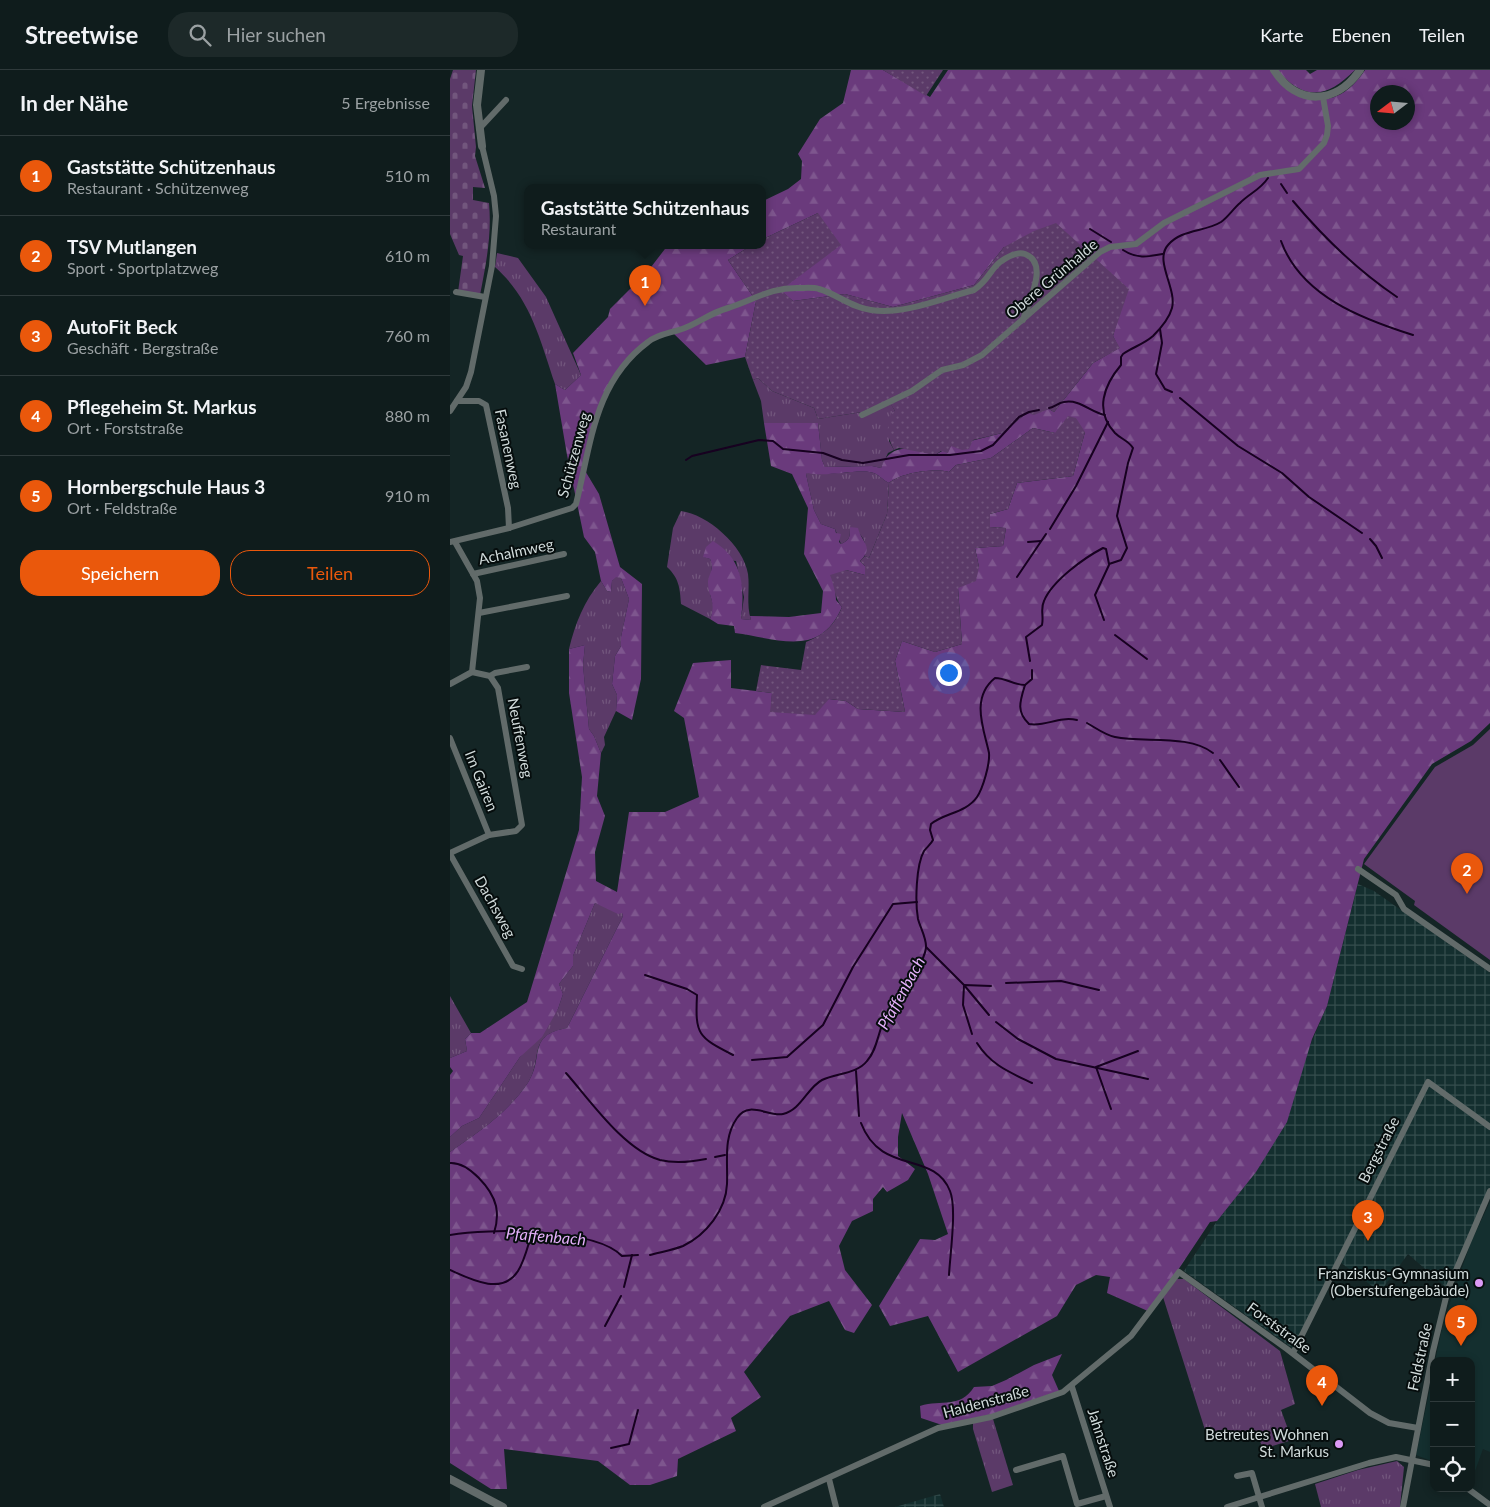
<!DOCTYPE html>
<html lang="de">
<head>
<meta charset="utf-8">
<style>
	:root { --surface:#0f1c1c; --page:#1d2929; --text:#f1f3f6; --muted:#9ba1a3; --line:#2f3a3b; --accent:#ea580c }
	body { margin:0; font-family:Lato,sans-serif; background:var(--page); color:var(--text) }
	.controls { position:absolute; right:15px; bottom:15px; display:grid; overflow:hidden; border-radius:10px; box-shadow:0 2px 8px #0003 }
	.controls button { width:45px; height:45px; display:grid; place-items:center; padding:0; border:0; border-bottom:1px solid var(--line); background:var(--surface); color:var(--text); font:25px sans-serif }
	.compass { position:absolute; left:920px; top:15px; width:45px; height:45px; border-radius:50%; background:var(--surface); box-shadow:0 2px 8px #0003; rotate:254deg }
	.you { position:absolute; left:498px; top:602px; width:18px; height:18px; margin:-12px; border:4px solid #fff; border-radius:50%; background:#1a73e8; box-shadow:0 0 0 8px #1a73e833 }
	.badge { display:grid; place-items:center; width:32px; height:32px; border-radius:50%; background:var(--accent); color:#fff; font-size:16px; font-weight:700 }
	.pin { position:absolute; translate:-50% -41px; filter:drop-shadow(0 1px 2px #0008) }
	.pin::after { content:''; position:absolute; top:26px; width:18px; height:15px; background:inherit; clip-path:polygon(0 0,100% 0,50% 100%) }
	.popup { position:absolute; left:74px; top:114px; width:242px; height:65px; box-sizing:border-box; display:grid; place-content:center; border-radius:10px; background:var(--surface); filter:drop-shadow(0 1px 4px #0005); font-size:16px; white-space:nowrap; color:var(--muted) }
	.popup b { font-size:19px; color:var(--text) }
	.popup::after { content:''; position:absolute; left:50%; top:100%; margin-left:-10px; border:10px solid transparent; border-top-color:var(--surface) }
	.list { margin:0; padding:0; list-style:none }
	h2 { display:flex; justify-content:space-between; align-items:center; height:65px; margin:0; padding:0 20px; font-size:21px }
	h2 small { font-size:16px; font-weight:400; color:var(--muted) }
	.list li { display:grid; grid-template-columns:32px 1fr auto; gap:15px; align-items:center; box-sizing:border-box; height:80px; padding:0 20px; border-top:1px solid var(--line) }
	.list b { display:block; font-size:19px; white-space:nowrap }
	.list p { margin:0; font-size:16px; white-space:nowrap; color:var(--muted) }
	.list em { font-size:16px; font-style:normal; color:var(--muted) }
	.actions { display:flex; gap:10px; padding:15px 20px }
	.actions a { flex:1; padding:11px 0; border:1px solid var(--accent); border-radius:20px; text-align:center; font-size:18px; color:var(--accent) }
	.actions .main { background:var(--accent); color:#fff }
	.icon { flex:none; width:28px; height:28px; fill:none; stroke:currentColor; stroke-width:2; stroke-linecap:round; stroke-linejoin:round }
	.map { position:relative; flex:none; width:1040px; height:1437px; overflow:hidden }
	header { display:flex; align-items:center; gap:30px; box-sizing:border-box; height:70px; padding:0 25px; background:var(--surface); border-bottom:1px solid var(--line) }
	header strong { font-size:24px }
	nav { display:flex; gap:28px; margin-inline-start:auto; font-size:18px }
	.search { width:350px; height:45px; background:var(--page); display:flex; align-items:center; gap:12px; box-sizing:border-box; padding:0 18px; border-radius:20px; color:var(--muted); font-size:19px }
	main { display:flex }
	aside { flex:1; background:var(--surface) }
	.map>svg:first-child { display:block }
</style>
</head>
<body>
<header>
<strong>Streetwise</strong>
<div class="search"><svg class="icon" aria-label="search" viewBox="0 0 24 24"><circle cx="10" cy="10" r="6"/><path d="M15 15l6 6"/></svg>Hier suchen</div>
<nav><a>Karte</a><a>Ebenen</a><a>Teilen</a></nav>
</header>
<main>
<aside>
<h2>In der Nähe<small>5 Ergebnisse</small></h2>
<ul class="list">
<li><span class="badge">1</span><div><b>Gaststätte Schützenhaus</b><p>Restaurant · Schützenweg</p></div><em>510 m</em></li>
<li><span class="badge">2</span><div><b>TSV Mutlangen</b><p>Sport · Sportplatzweg</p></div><em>610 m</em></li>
<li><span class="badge">3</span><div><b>AutoFit Beck</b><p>Geschäft · Bergstraße</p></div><em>760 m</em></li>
<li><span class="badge">4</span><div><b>Pflegeheim St. Markus</b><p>Ort · Forststraße</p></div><em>880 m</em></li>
<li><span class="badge">5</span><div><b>Hornbergschule Haus 3</b><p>Ort · Feldstraße</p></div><em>910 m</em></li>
</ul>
<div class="actions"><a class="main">Speichern</a><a>Teilen</a></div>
</aside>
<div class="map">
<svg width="1040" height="1437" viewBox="0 0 1040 1437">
	<defs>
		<pattern id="industrial-grid" width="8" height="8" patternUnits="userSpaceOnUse" patternTransform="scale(1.25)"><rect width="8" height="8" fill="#142f2f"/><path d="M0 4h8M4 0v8" fill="none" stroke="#354d4d"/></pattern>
		<pattern id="grass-tufts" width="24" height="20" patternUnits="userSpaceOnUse" patternTransform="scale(1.25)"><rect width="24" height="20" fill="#5b3a68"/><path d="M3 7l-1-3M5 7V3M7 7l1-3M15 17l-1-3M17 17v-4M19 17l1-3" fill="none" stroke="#72567d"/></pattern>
		<pattern id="forest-firs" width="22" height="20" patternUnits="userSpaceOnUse" patternTransform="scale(1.25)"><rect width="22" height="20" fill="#6a3a7c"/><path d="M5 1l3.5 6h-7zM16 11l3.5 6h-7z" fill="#7e568e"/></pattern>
		<pattern id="cemetery-stones" width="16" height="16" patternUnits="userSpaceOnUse" patternTransform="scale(1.25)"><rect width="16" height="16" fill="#5b3a68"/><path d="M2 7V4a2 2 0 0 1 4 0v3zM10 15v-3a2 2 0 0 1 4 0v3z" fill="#72567d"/></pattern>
		<pattern id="park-dots" width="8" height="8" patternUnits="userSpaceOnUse" patternTransform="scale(1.25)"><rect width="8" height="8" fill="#5b3a68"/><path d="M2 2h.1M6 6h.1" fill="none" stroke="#72567d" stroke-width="1.8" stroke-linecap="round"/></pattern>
	</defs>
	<rect width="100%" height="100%" fill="#142525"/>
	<g fill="#142f2f">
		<path d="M1040,1132V1382L1033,1379L1021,1412V1291H985L994,1250L1021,1172Z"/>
		<path d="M984,1299V1392L966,1385Z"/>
	</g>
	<g fill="url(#industrial-grid)">
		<path d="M908,814L924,821L1040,903V1121L998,1219L958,1184L930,1222L890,1192L842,1278L734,1201L767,1151L806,1102L877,936Z"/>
		<path d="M490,1424L494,1437H445Z"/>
	</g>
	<g fill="url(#grass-tufts)">
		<path d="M47,183L68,188L96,227L131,305L115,320L105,314C90,270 81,229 45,197Z"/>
		<path d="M308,308L322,321L364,338L368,349L412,342L438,329L445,341L439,371L444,380L438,383L431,398L422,396L375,397L372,390L368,353H314L311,331L303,310Z"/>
		<path d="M358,402C378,408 412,397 426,404C430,406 434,411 439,413L437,444L419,488L415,486C417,471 413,464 400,457C400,467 400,470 391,474L385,459L371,454L364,440L356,404Z"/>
		<path d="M231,441C257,444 294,476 298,504C300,519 296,534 301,550L291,549L294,527L286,491L254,487L260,489L262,493L260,524L264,538L260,549L231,534C230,518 229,508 217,497L223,458Z"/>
		<path d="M166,506L171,508L179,529L171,567V576L165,586L162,614L167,625L166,641L154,667L155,675L151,683L144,666L139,659L133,595L135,575L119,579C125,554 134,531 151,511L157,521L161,522L162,511Z"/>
		<path d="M145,833L172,842L173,846L117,958C77,965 93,988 79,1011C60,1041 29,1062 0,1082V1067L12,1056L29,1048L70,987L108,939L113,924L109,914L123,896V886Z"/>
		<path d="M0,926L21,963L15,969L17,981L0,988Z"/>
		<path d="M727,1209H734L830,1281L845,1334L831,1340L842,1370L813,1379L806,1361L781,1370L776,1359L756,1363L713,1227Z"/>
		<path d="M543,1349L563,1415L542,1422L523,1359V1353Z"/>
		<path d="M947,1391L954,1397L950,1437H871L865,1414L908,1400Z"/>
	</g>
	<g fill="url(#forest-firs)" fill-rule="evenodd">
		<path d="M401,0H433L480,27L498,0H822C834,28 873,39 897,20C904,15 910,7 915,0H1040V653L1021,671L982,694L914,789L877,936L862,969L837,1052L806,1102L767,1151L760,1152L700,1242L657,1223L660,1207L646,1205L626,1215L607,1246L508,1302L478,1246L440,1256L429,1236L470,1169L485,1170L498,1164L478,1104L452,1043L448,1067V1086L465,1099L458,1110L437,1122L433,1117L423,1129V1141L402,1151L389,1176L395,1200L422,1235L404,1263L395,1260L379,1231L340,1246L294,1302L311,1327L281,1348L286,1361L228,1389L227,1406L200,1415H180L148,1391L54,1379L57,1419H41L0,1393V1082C29,1062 60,1041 79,1011C94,987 77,965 117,958L173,846L172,843L168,844L145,833L123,886V896L109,914L113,924L108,939L92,967L70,987L29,1048L12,1056L0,1067V1005L3,1001L0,997V988L17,981L15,969L21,963H30L77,932L129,760L132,707L119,623V579L135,575L133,595L139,659L144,666L151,683L147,726L155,746L145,782L146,811L167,822L179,742H215L249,727L234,648L224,641L243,593L281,590V618L322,623L321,642L379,629L396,631L408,639L455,642L445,591L452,571L485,582L512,574L508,518L529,497L525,478L553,476L556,458L540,457V444L558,439L567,413L623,406L635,362L605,363L583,358L541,388L506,395L499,402C483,398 451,403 439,413C434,411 430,406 426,404C412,397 378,408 358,403L356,404L364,440L371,454L385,459L386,463L391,464L389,472L391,474C400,470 400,467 400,457L408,458C411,472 425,477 410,491L415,496V505L396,500L385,515L386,530L392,537C370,588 330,569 285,563L284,556L268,554L260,549C267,532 258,527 258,512C258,505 265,500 260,489L253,487L256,477L263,471C293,489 295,517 291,549L301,550L300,546L339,547L371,543L373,521L354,484L358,438L342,404L321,396L314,353H368L372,390L375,397L422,396L431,398C440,371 463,378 485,385L501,376L552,363L577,343L599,339L604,342L643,293L669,278L663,266L669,244L554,177L524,215L443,237L395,224L343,231L331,221L368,143L313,169V131L338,119L351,109L352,91L348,84L370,49L393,33ZM928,22H958V52H928Z"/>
		<path d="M827,0H856L860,4L867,0H905C877,28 855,32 827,0Z"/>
		<path d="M218,175H302L278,190L306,231L295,287L256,295L222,262C194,269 168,299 156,325C146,347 141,375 134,399L149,424L170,497L192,514L191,609L182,650L166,641L167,625L162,614L165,586L171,576V567L179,529L171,508L166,507L162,511L161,522L157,521L151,511L145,482L134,467L117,385L105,314L115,320L131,305L123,283L158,247L160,239L198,201Z"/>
		<path d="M612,1284L602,1305L609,1321L543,1344L492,1355L471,1348L470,1336C492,1329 510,1339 524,1317L542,1316L556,1310L584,1295Z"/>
	</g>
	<path fill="url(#cemetery-stones)" d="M3,0H26L22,36L26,77L25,86L35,118L23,117V130L39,133C42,165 36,194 30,225L8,222L13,186L9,185L0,164V9Z"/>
	<g fill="url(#park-dots)">
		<path d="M433,0H493L476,26Z"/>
		<path d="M368,143L391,175L331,220L343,231L395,224L443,237L524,215L554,177L584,161L606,153L679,219L663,266L670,278L643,293L604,342L599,339L584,345L577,343L552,363L523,370L519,379L512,380L501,376L498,383L491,381L485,385L449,378L444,380C437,367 436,357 441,343L445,341L438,330L412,342L368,349L364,338L322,321L308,308L303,310L295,287L306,231L278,190L302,175H312L313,169Z"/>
		<path d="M618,346L626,348L635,362L623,406L567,413L558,439L540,444V457L556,458L553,476L525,478L529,497L526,511L508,518L512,574L485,582L452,571L445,591L455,642L408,639L396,631L379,629L365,645L320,642L322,623L306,621L311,595L351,600L356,572C375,564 384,556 392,537C384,528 385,516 380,505L396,500L415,505V496L410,491L415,486L419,488L437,444L439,413C451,403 483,398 499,402L506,395L541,388L583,358L605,363Z"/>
	</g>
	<path fill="#5b3a68" d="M1040,659V890L964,835L965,831L914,794L985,697L1023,675Z"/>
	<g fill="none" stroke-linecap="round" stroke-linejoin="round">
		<g stroke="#170120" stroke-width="2">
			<path d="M831,114L837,123"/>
			<path d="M843,131C874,168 907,200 947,227"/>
			<path d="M640,159L661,172"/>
			<path d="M831,171C851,226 912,249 963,265"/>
			<path d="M673,180C687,189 697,187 713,184"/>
			<path d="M710,259L712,273L706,304L715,319L722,322"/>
			<path d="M730,328L788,376L832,403L859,427L912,463"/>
			<path d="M599,338C604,337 608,333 614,332C630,329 640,342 655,345"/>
			<path d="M236,390L242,386L309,370L323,371L333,379L373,383L392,390L413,393L459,385H500L531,381L543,375L569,347L579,342L589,340"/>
			<path d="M600,459L626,416L658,352"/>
			<path d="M920,469L926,476L932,488"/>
			<path d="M578,472L591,471"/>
			<path d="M567,507L596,464"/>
			<path d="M654,550L645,525L659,495"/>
			<path d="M665,565L697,589"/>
			<path d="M580,591L576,567L592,555C594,546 590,539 594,531C602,511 634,488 653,478L656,479L659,494L671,490L677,478L667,446L678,393L683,378C679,371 671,369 665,363C644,341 654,315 671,295V287L673,284C683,277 694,274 703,266C711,258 719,249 722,238C727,218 704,191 718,175C731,159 755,162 771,152C778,147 783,139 790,133C800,123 810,120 818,108"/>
			<path d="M575,615C570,631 566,642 579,654C596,657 608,646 627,650"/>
			<path d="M637,653C646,658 655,665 665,667C694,673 739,664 763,683"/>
			<path d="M770,690L789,717"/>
			<path d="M476,877L514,915L539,945"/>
			<path d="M195,905L237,919L247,925C245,965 248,967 283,985"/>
			<path d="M556,913L611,911L649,920"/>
			<path d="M546,952L568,969L606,989L698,1009"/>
			<path d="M522,964L513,935L514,915L541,916"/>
			<path d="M527,973C541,995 559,1002 582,1013"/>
			<path d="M302,990L337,987L373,955L403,897L443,834L467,832"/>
			<path d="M406,1001L409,1046"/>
			<path d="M116,1003C140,1030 174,1080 210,1090C226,1094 241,1092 256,1089"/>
			<path d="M661,1039L646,997L688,981"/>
			<path d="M411,1053C431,1106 484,1080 500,1121C507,1138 500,1185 499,1205"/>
			<path d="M265,1087L275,1085"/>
			<path d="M0,1093C19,1092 42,1119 46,1136C48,1146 47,1154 44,1163"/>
			<path d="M0,1165C38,1158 145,1158 172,1186L188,1185"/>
			<path d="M200,1185C211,1182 223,1180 233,1176C256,1165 276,1140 277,1114C278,1091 273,1068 287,1048C299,1030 318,1047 333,1044C351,1040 357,1018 372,1010C386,1003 407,1004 417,991C427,980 428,963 434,950C443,929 473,899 476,878C477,869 470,857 468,849C465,832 466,795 474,781C477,777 481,774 483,770L480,760L481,754C494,743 516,743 527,727C533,718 540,694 539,683C534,659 520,628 545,608C556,608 564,615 575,615L582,609V600"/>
			<path d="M0,1200C20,1209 52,1226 68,1201C75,1190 78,1175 82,1163"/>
			<path d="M174,1217L182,1185"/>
			<path d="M155,1256L171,1226"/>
			<path d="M161,1378L179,1374L188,1340"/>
		</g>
		<g stroke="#626b6a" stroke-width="6">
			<path d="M29,59L56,30"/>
			<path d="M6,222L35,227"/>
			<path d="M7,331H29L36,335L58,438L59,458"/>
			<path d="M0,341L16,317L21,302L42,196L46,146L44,126L32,76"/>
			<path d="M412,345L462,321L492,300L513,295L532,285L650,182L660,177L686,174L714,153L810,105L849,99L874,73L877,65L878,56L873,27"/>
			<path d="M0,472L59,458L122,438L126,434C141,375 144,312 198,272C209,263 224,263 237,257C251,251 261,243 278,238C304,230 320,217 350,218C355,218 363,217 369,219C387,224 402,238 421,240C455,245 492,228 524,220C538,211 540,200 550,192C557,187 567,181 575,184C600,193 578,232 573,250"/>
			<path d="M23,504L114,484"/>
			<path d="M29,543L117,526"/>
			<path d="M40,606L45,603L77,597"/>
			<path d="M0,614L22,602L30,528L27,511L5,472"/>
			<path d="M0,668L39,765"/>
			<path d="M0,783L39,765L66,761L72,755L48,618L40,606L22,602"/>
			<path d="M0,784L63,896L72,899"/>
			<path d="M908,799L946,825L954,839L1040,899"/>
			<path d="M843,1283L978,1012L1040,1057"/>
			<path d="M622,1317L660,1437"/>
			<path d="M566,1400L613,1386L627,1434L656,1426"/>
			<path d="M787,1406L802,1403L812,1437"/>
			<path d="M379,1409L386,1437"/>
			<path d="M1017,1418L1040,1435"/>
			<path d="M314,1437L488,1358L541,1347L613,1322L681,1266L729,1202L837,1279L920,1343L939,1353L968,1358"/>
			<path d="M777,1437L919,1393L946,1387L984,1395"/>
			<path d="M953,1437L983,1281L998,1219L1040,1121"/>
		</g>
		<g stroke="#626b6a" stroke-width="8">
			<path d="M31,0L27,35L32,76"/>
			<path d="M824,0C847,36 886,35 910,0"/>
			<path d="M0,1409L53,1437"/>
		</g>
	</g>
	<g fill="#db99f5" stroke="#060d0d" stroke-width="2">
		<circle cx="1029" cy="1213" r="5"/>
		<circle cx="889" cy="1374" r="5"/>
	</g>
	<g text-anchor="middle" stroke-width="4" stroke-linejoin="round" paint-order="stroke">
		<g font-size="15" fill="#d1dbdb" stroke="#060d0d">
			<text transform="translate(602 209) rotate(-40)" y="5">Obere Grünhalde</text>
			<text transform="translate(58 379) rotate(78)" y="5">Fasanenweg</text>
			<text transform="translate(124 385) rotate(-75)" y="5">Schützenweg</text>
			<text transform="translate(66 482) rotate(-12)" y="5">Achalmweg</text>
			<text transform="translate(70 668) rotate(79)" y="5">Neuffenweg</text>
			<text transform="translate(31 711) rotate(68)" y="5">Im Gairen</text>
			<text transform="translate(45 837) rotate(61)" y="5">Dachsweg</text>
			<text transform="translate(929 1080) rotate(-63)" y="5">Bergstraße</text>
			<text transform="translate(829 1258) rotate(36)" y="5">Forststraße</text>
			<text transform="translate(970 1287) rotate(-78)" y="5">Feldstraße</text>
			<text transform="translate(536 1332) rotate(-15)" y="5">Haldenstraße</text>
			<text transform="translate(653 1373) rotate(72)" y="5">Jahnstraße</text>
		</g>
		<g font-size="15" fill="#d1dbdb" stroke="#060d0d" text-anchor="end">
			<text x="1019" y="1209">Franziskus-Gymnasium<tspan x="1019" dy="17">(Oberstufengebäude)</tspan></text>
			<text x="879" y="1370">Betreutes Wohnen<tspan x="879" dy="17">St. Markus</tspan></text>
		</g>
		<g font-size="16" font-style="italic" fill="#e6b1fc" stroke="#060d0d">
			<text transform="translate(451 923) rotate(-61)" y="6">Pfaffenbach</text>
			<text transform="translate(96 1166) rotate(5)" y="6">Pfaffenbach</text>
		</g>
	</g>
</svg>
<div class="controls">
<button>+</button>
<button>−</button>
<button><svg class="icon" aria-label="locate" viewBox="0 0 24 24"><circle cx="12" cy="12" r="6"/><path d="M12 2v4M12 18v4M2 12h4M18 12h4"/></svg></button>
</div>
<svg class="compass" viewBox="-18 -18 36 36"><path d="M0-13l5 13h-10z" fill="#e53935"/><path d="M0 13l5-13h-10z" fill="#9ba1a3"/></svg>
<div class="you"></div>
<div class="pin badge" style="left:195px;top:236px">1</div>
<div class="popup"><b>Gaststätte Schützenhaus</b>Restaurant</div>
<div class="pin badge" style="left:1017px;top:824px">2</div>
<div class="pin badge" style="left:918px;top:1171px">3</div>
<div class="pin badge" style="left:872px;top:1336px">4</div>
<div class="pin badge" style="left:1011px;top:1276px">5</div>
</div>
</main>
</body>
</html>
